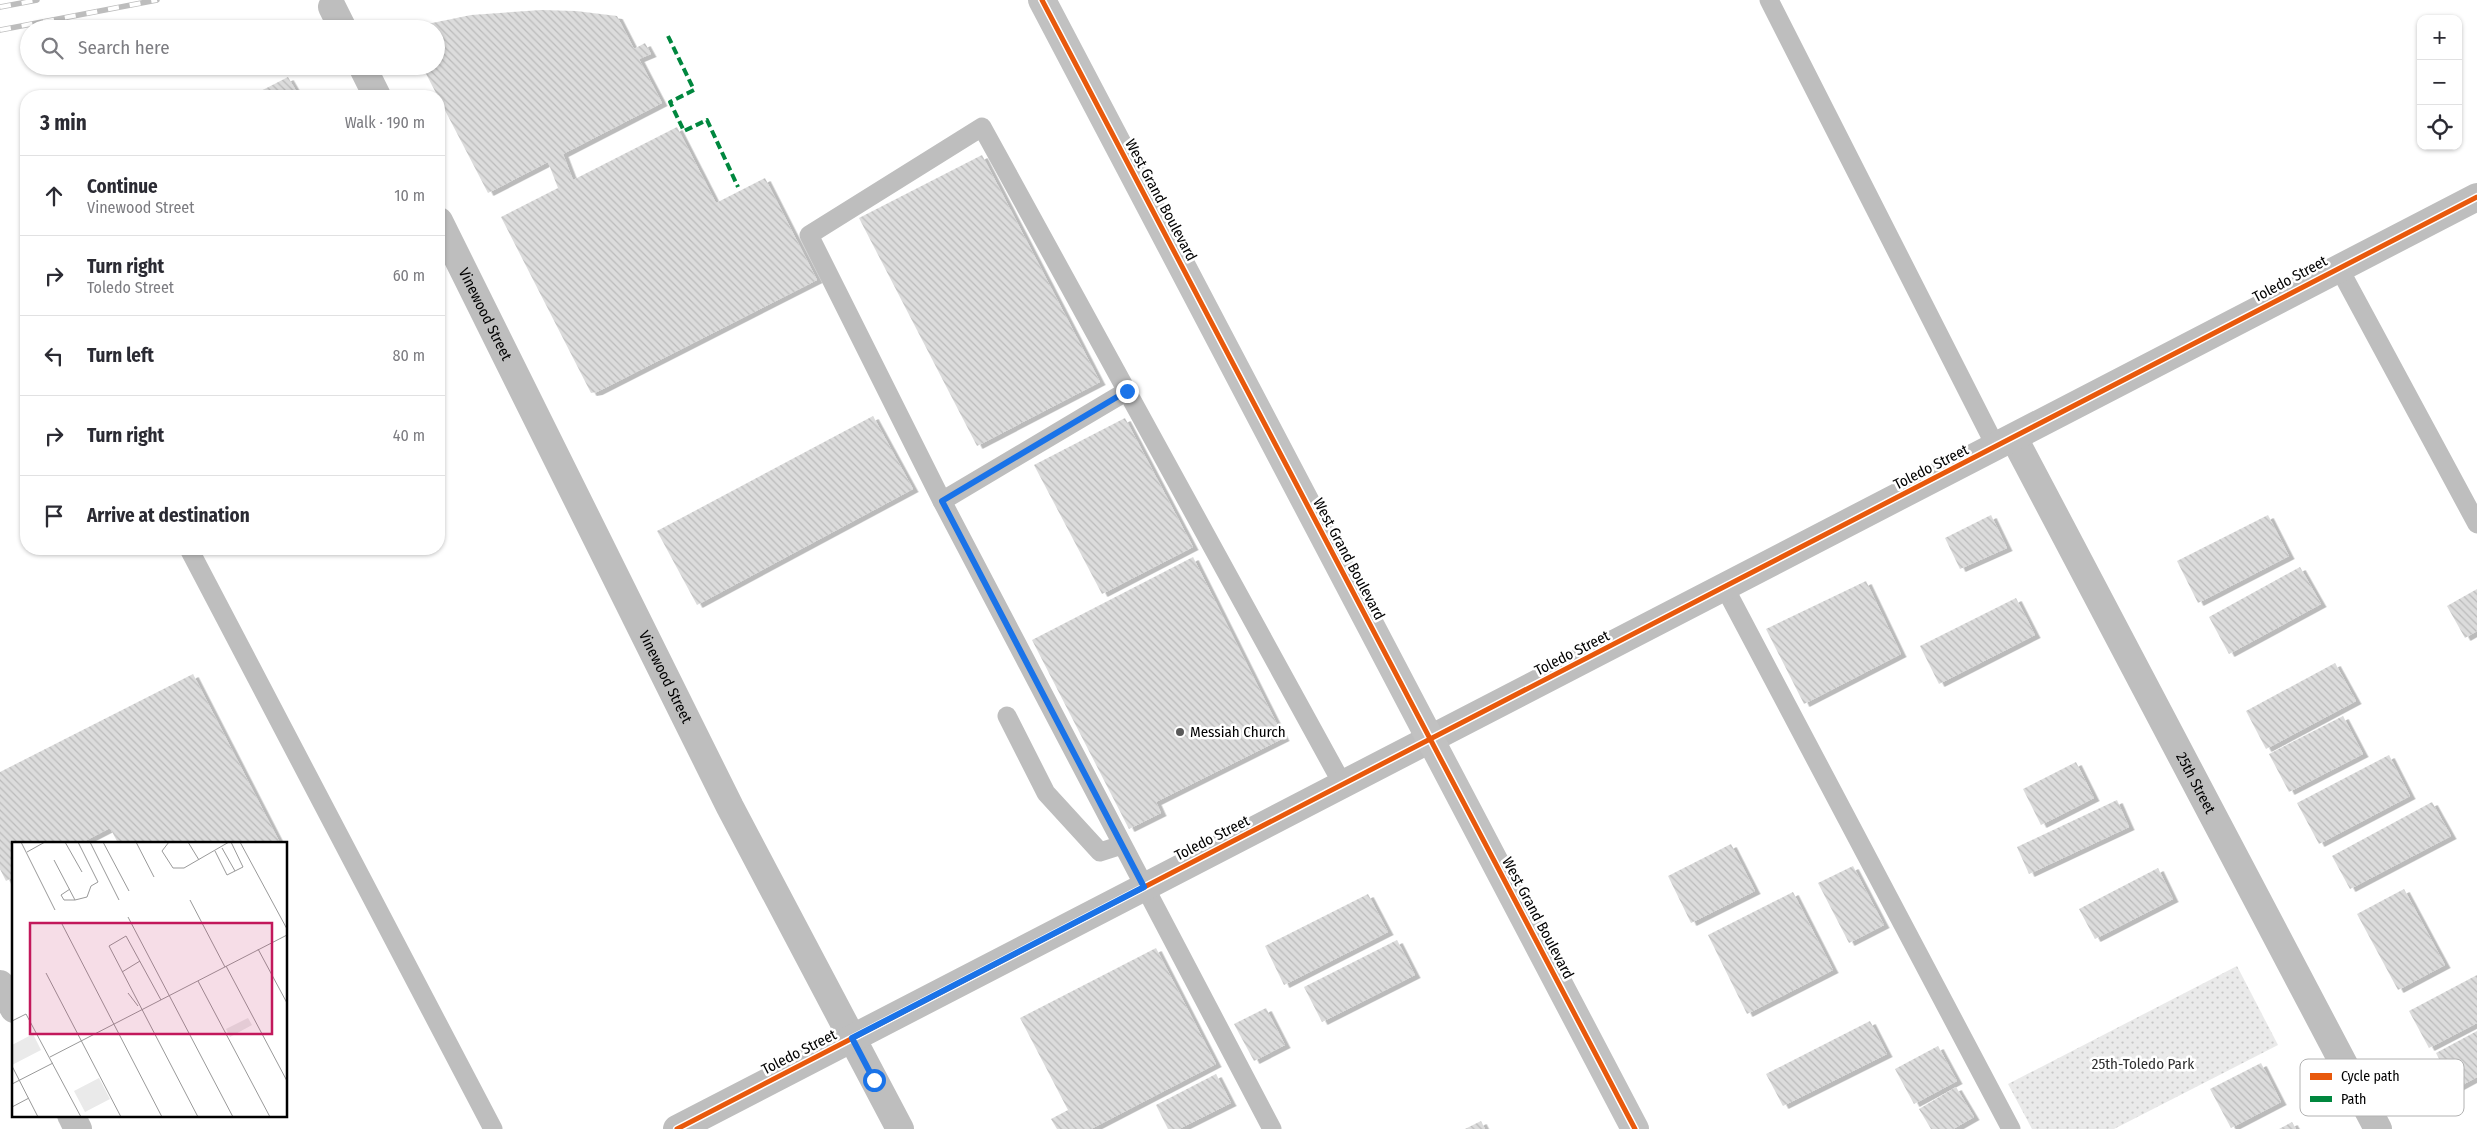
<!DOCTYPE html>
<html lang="en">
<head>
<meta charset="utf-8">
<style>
	:root { --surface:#fff; --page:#f7f7f7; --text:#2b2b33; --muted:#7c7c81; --line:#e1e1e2 }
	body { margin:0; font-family:"Fira Sans Condensed",sans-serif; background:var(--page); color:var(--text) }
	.controls { position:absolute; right:15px; top:15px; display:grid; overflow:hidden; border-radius:10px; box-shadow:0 1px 4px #0004 }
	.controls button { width:45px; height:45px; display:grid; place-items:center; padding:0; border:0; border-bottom:1px solid var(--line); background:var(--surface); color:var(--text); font:25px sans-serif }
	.stop { position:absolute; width:15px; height:15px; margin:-11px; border:4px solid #1a73e8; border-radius:50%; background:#fff }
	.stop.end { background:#1a73e8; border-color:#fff; box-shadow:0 1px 5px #0008 }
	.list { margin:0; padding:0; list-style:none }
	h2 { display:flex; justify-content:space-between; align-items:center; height:65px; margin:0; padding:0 20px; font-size:21px }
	h2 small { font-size:16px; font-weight:400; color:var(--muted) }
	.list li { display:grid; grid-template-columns:32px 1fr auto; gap:15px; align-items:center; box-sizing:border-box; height:80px; padding:0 20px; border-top:1px solid var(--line) }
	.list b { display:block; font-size:19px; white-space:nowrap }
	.list p { margin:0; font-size:16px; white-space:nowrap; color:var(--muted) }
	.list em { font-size:16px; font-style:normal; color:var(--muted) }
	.icon { flex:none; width:28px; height:28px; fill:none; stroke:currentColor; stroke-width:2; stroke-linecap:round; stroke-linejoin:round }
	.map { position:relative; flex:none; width:2477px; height:1129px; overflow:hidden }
	.search { position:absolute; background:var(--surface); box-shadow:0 1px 4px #0004; left:20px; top:20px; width:425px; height:55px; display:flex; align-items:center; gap:12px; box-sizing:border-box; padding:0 18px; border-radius:28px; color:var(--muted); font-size:19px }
	.panel { position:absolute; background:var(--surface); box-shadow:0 1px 4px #0004; left:20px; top:90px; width:425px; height:465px; border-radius:20px }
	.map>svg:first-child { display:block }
</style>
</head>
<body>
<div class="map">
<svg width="2477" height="1129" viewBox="0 0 2477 1129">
	<defs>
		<pattern id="park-dots" width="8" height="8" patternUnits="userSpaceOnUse" patternTransform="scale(1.25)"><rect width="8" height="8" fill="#eaeaea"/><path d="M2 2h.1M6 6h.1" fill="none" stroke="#c7c7c7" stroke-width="1.8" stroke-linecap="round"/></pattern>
		<pattern id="building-back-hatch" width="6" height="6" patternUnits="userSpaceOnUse" patternTransform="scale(1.25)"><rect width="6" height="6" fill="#dcdcdc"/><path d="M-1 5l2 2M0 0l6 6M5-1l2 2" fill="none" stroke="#bbb"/></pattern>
		<filter id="shadow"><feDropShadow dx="5.5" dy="3" stdDeviation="0" flood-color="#0004"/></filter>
	</defs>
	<rect width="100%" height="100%" fill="#fff"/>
	<path fill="url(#park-dots)" d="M2237,966L2278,1045L2114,1129H2032L2008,1084Z"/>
	<g fill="url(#building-back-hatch)" filter="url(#shadow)">
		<path d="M541,10L576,11L617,16L634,49L645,43L651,54L639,59L662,103L563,154L573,180L677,127L716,203L765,178L817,280L597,392L591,393L501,217L558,188L548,162L488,193L422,66H436V29H403L471,15Z"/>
		<path d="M288,77L299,96H251Z"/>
		<path d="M982,155L1100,382L977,446L859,218Z"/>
		<path d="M873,416L913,489L697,605L657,531Z"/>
		<path d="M1125,418L1193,547L1102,594L1034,465Z"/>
		<path d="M1991,515L2007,548L1960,569L1945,538Z"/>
		<path d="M2268,515L2289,556L2198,603L2177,561Z"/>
		<path d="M1193,557L1284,738L1156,802L1161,813L1129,829L1032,640Z"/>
		<path d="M2300,567L2321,604L2229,654L2209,617Z"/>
		<path d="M1866,581L1901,654L1804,704L1766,629Z"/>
		<path d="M2477,589V631L2465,638L2447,606Z"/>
		<path d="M2016,598L2035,635L1939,684L1920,646Z"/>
		<path d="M2335,663L2356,701L2266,749L2246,711Z"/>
		<path d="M193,674L280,843H118L110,828L81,843H14V877L6,881L0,869V772Z"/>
		<path d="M2343,716L2363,754L2289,792L2269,754Z"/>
		<path d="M2389,755L2410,796L2319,844L2297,803Z"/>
		<path d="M2076,762L2094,798L2041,825L2023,789Z"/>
		<path d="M2117,800L2129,827L2029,874L2017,847Z"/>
		<path d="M2432,802L2451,836L2350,889L2332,856Z"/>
		<path d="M1731,844L1755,891L1691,923L1668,876Z"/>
		<path d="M1853,866L1884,925L1849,943L1818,883Z"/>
		<path d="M2158,868L2173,899L2095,939L2079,909Z"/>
		<path d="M2404,889L2445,965L2398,990L2357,914Z"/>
		<path d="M1793,892L1833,970L1747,1014L1708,935Z"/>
		<path d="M1368,894L1388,932L1284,985L1265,946Z"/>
		<path d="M1397,940L1415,975L1322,1022L1304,987Z"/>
		<path d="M1156,948L1216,1064L1091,1129H1057L1051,1119L1068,1110L1020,1018Z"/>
		<path d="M2477,975V1023L2429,1048L2409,1011Z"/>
		<path d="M1266,1008L1285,1045L1254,1061L1234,1024Z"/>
		<path d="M1870,1021L1887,1054L1783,1106L1766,1074Z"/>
		<path d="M2477,1031V1077L2455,1089L2436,1053Z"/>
		<path d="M1938,1046L1957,1081L1914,1104L1895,1069Z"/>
		<path d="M2261,1063L2281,1102L2231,1128L2210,1089Z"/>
		<path d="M1216,1074L1231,1103L1179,1129H1168L1156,1105Z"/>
		<path d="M1956,1087L1974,1117L1953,1129H1931L1919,1109Z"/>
		<path d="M1481,1121L1485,1129H1465Z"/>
		<path d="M2292,1122L2296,1129H2279Z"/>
	</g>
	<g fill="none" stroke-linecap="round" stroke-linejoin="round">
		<g stroke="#bebebe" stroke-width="19">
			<path d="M1769,0L1996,447"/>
			<path d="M2339,268L2477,524"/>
			<path d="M942,501L1127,391"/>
			<path d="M189,549L493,1129"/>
			<path d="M1725,588L2011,1129"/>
			<path d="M1007,716L1046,793L1100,852L1122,845"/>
			<path d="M1272,1129L942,501L809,235L982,127L1343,785"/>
		</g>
		<g stroke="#bebebe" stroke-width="28">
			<path d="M332,7L343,29"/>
			<path d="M362,66L377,96"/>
			<path id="s1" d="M439,221L730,807L900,1129"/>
			<path id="s2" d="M2014,438L2378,1129"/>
			<path d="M0,984L14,1009"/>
			<path d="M71,1115L78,1129"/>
			<path d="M677,1129L2477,197"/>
		</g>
		<path stroke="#c1c1c1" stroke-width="28" d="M1042,0L1635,1129"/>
		<g stroke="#bdbdbd" stroke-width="5.5">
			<g id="rail">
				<path d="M0,7L37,0"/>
				<path d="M0,30L157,0"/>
			</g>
		</g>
		<use href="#rail" stroke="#fff" stroke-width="4" stroke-dasharray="11" stroke-linecap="butt"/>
		<path stroke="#00873e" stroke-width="4" stroke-dasharray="8 4" stroke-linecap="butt" d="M668,36L694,90L670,102L684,131L707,120L738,187"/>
		<g stroke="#fff" stroke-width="8">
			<g id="cycleway">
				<path d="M1042,0L1635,1129"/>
				<path d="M677,1129L2477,197"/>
			</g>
		</g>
		<use href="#cycleway" stroke="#e8590c" stroke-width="5"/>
	</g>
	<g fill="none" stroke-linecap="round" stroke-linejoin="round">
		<path stroke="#1a73e8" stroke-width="6" d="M874,1080L852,1038L1144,887L942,501L1127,391"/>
	</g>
	<circle fill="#595959" stroke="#fff" stroke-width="2" cx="1180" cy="732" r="5"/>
	<g text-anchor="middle" stroke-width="5" stroke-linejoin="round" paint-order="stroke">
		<g font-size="15" fill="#000" stroke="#fff">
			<text transform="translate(1161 200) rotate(62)" y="5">West Grand Boulevard</text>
			<text transform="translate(2290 279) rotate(-28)" y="5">Toledo Street</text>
			<text dy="5" stroke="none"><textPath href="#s1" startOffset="104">Vinewood Street</textPath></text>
			<text transform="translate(1931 467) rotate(-27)" y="5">Toledo Street</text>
			<text transform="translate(1349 559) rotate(62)" y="5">West Grand Boulevard</text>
			<text transform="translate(1572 653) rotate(-27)" y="5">Toledo Street</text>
			<text dy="5" stroke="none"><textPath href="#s1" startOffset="509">Vinewood Street</textPath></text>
			<text dy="5" stroke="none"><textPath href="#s2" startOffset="390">25th Street</textPath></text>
			<text transform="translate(1212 838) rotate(-27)" y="5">Toledo Street</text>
			<text transform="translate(1538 918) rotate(62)" y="5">West Grand Boulevard</text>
			<text transform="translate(799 1052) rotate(-27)" y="5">Toledo Street</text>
		</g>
		<g font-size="15" fill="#000" stroke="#fff" text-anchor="start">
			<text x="1190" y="737">Messiah Church</text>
		</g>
		<g font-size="15" fill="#2f2f2f" stroke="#fff">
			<text x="2143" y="1069">25th-Toledo Park</text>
		</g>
	</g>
	<g transform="translate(12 842)">
		<rect width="275" height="275" fill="#fff"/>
		<path d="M21,192L29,208L0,223V203ZM87,236L98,257L73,270L62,249Z" fill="#eaeaea"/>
		<path d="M236,176L240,183L218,195L214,187Z" fill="#eaeaea"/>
		<path fill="none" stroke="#999" stroke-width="1" d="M9,0L43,68M53,0L70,30M78,0L107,58M91,0L117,49M124,0L142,35M157,0L150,9L161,26H172L217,0M176,0L187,18M228,0L275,87M210,6L223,29L231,25L219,0M203,9L215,33L223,29M15,10L33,0M42,18L63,58L75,55L79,44L86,40L66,0M58,47L49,53L52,58H63M178,58L213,125M116,75L221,275M50,82L150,275M246,107L275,161M214,124L275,239M110,130L128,119M34,131L109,275M186,139L258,275M116,151L126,164M149,158L114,94L97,104L186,275M0,179L14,172L69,275M38,215L275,93M0,224L26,275M0,242L41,221M0,265L17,256"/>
		<path fill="#c2185b" fill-opacity="0.15" stroke="#c2185b" stroke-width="2.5" d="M18,81H260V192H18Z"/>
		<rect width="275" height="275" fill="none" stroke="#000" stroke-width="2.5"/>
	</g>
	<rect x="2300" y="1059" width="164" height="57" rx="8" fill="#fff" stroke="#b2b2b2" stroke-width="1"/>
	<rect x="2310" y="1073" width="22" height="7" fill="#e8590c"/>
	<rect x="2310" y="1096" width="22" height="6" fill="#00873e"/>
	<g font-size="14" fill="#000">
		<text x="2341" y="1081">Cycle path</text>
		<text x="2341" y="1104">Path</text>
	</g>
</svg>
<div class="controls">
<button>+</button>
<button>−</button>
<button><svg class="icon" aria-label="locate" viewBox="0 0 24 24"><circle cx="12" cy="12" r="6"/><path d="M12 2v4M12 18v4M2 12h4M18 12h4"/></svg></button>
</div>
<div class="stop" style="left:874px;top:1080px"></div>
<div class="stop end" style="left:1127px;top:391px"></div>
<div class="search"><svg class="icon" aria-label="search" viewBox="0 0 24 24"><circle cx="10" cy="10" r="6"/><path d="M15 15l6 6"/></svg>Search here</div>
<section class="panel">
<h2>3 min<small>Walk · 190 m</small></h2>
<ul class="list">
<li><svg class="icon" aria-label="ahead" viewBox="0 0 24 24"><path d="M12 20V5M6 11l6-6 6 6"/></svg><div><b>Continue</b><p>Vinewood Street</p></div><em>10 m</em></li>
<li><svg class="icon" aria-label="right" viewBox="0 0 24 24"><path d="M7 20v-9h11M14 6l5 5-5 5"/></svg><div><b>Turn right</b><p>Toledo Street</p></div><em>60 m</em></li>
<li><svg class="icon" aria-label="left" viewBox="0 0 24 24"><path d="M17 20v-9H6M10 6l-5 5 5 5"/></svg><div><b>Turn left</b></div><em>80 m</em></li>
<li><svg class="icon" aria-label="right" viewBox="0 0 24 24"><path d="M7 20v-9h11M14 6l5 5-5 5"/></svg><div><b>Turn right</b></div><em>40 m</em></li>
<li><svg class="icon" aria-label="arrive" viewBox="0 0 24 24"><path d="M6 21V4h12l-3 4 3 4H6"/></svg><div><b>Arrive at destination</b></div></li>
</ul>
</section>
</div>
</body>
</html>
